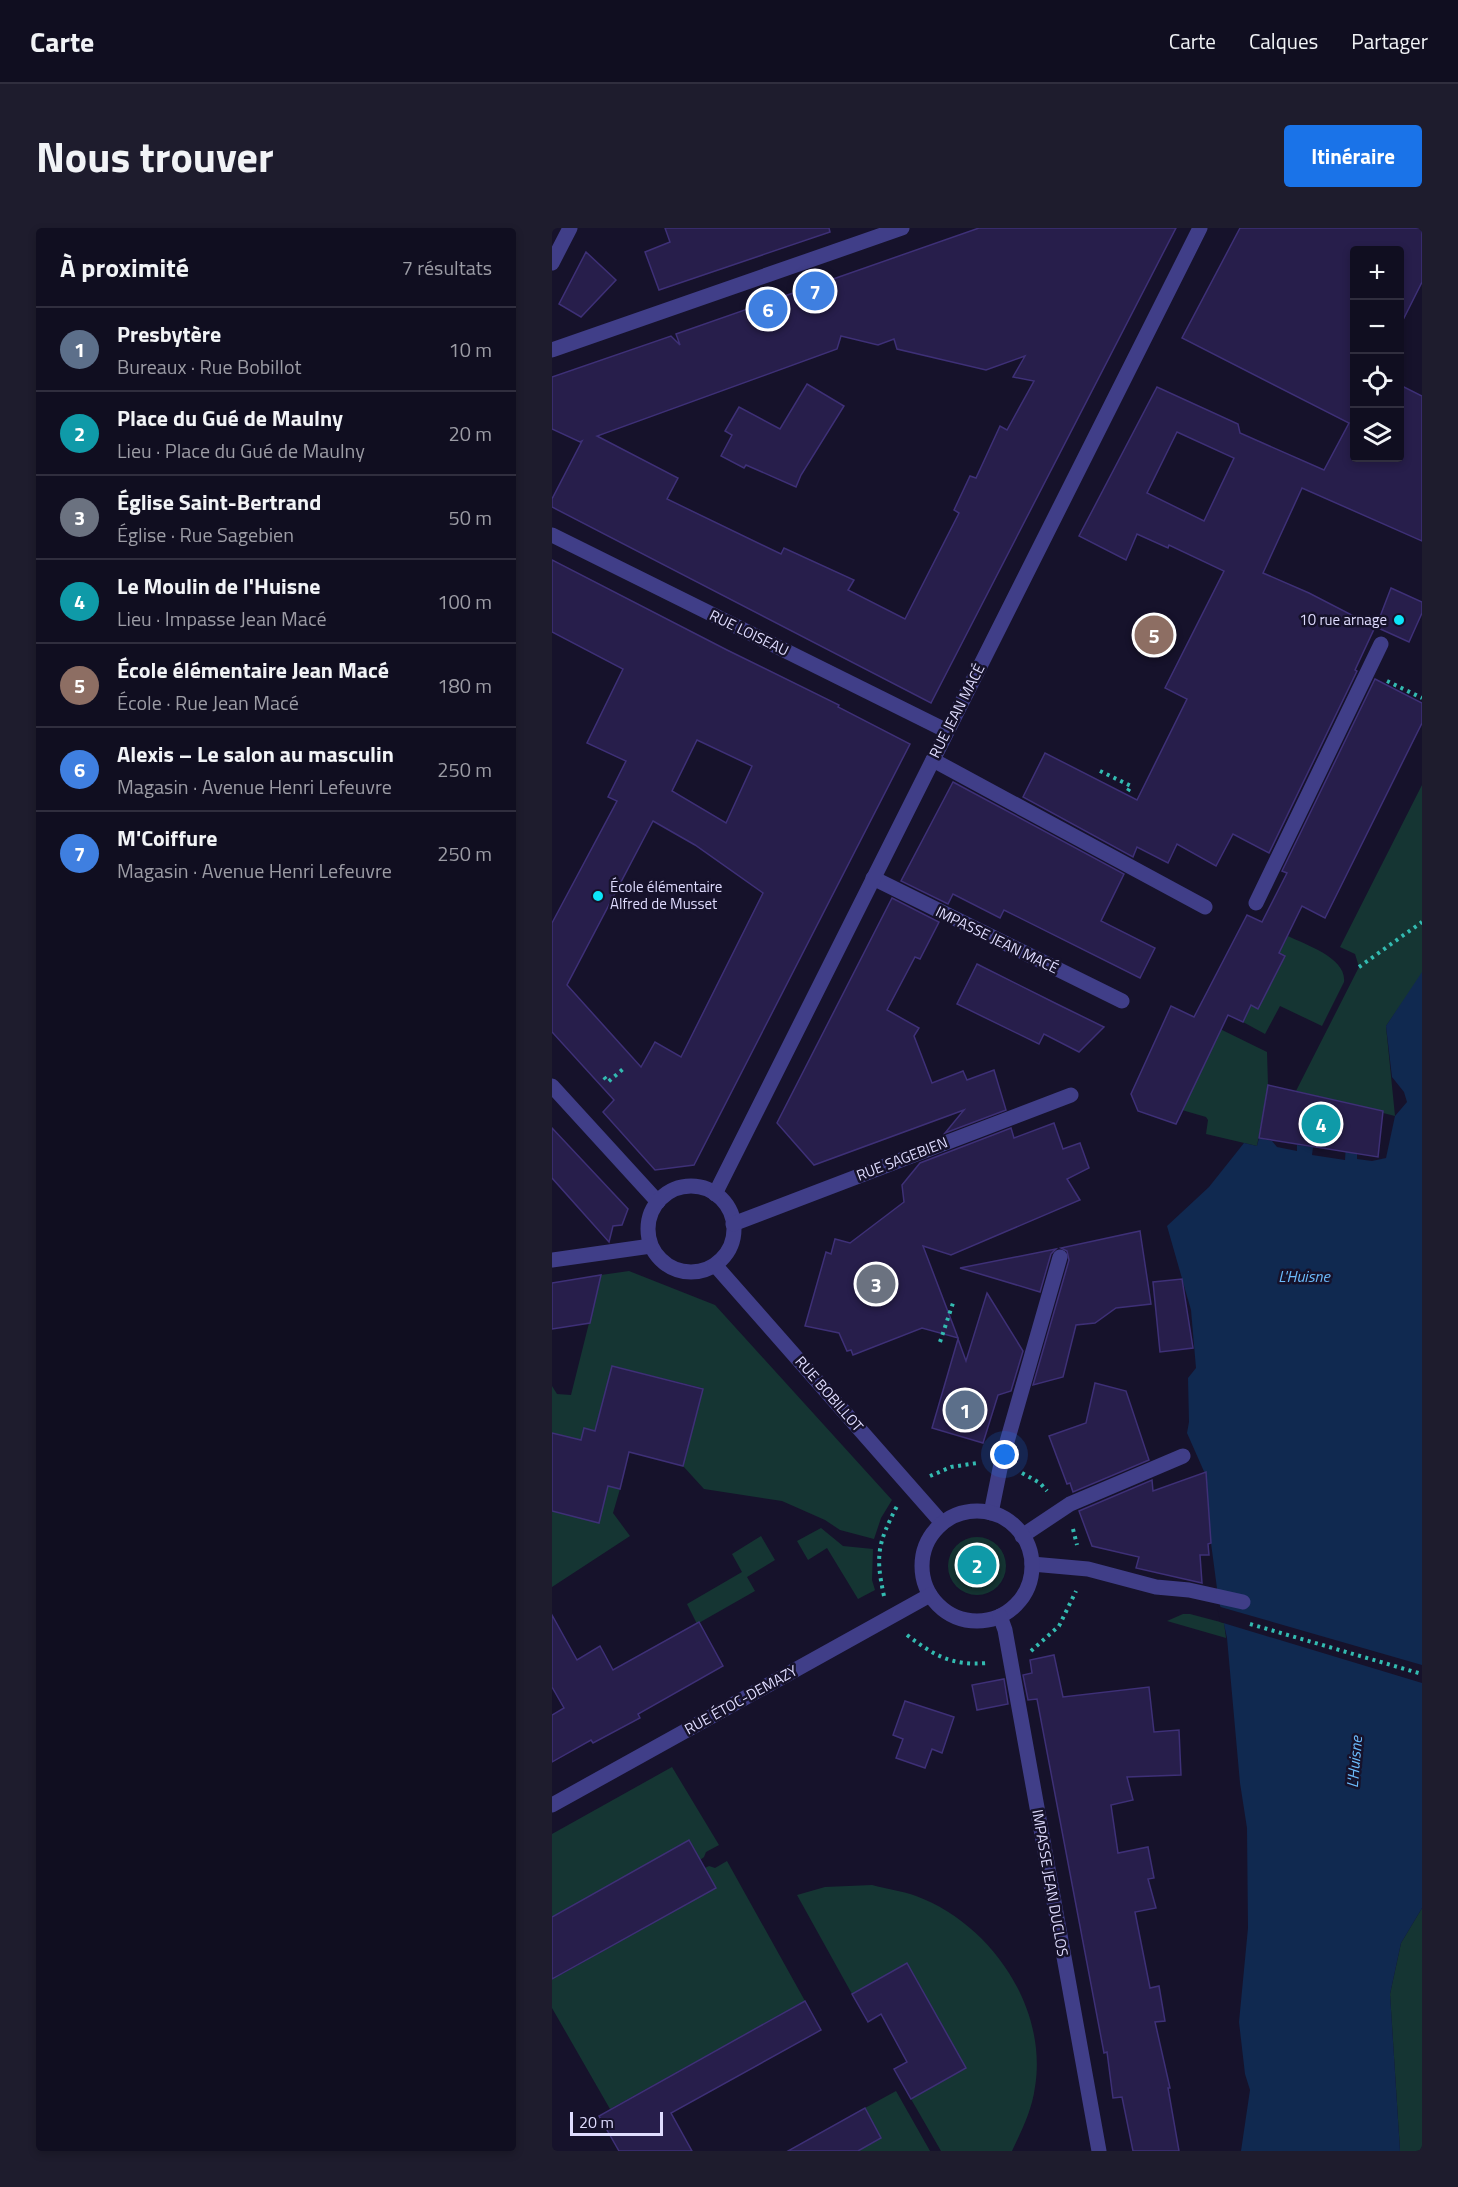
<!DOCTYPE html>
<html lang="fr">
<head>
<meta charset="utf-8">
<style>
	:root { --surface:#100e20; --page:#1e1c2d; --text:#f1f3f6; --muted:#9c9ca5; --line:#302e3e; --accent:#1a73e8 }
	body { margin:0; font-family:"Titillium Web",sans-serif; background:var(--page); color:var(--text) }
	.controls { position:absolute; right:18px; top:18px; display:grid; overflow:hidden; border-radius:6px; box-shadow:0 3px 9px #0003 }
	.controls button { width:54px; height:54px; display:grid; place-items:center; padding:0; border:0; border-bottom:2px solid var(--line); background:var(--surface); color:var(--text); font:30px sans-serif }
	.scale { position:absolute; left:18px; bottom:15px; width:93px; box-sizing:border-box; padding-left:6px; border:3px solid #dfdcfe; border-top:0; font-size:16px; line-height:21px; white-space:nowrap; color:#dfdcfe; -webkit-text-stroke:4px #16122b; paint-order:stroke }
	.you { position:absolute; left:453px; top:1227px; width:21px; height:21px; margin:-15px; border:4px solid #fff; border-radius:50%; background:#1a73e8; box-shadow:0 0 0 9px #1a73e833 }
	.badge { display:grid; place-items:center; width:39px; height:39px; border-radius:50%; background:var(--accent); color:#fff; font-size:20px; font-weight:700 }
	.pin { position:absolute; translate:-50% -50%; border:3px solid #fff; box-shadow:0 2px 6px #0006 }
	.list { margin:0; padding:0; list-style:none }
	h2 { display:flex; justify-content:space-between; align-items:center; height:78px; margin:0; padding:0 24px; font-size:26px }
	h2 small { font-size:20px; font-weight:400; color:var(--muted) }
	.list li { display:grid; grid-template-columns:39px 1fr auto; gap:18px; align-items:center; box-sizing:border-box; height:84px; padding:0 24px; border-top:2px solid var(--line) }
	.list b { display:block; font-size:22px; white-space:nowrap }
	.list p { margin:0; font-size:20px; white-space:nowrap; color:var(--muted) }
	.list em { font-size:20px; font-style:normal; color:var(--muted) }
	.icon { flex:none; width:33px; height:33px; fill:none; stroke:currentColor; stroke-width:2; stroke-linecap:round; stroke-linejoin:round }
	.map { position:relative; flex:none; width:870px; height:1923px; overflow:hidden; border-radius:6px }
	header { display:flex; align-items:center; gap:36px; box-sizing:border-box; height:84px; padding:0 30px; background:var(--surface); border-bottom:2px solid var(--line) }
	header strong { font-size:28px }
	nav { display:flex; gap:33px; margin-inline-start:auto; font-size:21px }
	.intro { display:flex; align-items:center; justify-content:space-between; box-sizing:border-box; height:144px; padding:0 36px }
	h1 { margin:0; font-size:42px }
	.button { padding:15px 27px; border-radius:6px; background:var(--accent); color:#fff; font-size:21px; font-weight:700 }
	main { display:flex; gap:36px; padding:0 36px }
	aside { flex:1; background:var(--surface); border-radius:6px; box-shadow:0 3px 9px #0003 }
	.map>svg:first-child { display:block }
</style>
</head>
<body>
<header>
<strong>Carte</strong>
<nav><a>Carte</a><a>Calques</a><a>Partager</a></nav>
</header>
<div class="intro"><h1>Nous trouver</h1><a class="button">Itinéraire</a></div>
<main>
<aside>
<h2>À proximité<small>7 résultats</small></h2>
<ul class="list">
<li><span class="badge" style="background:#5c6f8a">1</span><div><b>Presbytère</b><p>Bureaux · Rue Bobillot</p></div><em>10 m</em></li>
<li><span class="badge" style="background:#0f9aa8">2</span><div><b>Place du Gué de Maulny</b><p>Lieu · Place du Gué de Maulny</p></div><em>20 m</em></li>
<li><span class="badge" style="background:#6b7280">3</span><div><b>Église Saint-Bertrand</b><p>Église · Rue Sagebien</p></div><em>50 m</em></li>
<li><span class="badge" style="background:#0f9aa8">4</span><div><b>Le Moulin de l'Huisne</b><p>Lieu · Impasse Jean Macé</p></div><em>100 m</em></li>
<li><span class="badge" style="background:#8d6e63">5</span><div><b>École élémentaire Jean Macé</b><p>École · Rue Jean Macé</p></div><em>180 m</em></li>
<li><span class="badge" style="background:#3f7fe0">6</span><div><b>Alexis – Le salon au masculin</b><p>Magasin · Avenue Henri Lefeuvre</p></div><em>250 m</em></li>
<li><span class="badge" style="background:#3f7fe0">7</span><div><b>M'Coiffure</b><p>Magasin · Avenue Henri Lefeuvre</p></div><em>250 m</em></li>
</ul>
</aside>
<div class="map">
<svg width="870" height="1923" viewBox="0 0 870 1923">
	<rect width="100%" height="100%" fill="#16122b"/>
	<g fill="#153533">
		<path d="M870,557V746L834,798L843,888L744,863L807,739L803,726L788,719Z"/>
		<path d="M736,708C754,717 795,730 792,754L770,798L728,778L713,806L691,794L699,777L706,780L733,728L727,725Z"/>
		<path d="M664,799L715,824L716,857L705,918L654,906L656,892L654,889L623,880L635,872L660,820Z"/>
		<path d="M77,1043L163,1077L340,1272L329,1290L322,1311L288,1302L273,1292L230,1273L152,1261L131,1238L150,1160L60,1138L43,1203L32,1201L29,1212L0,1205V1158L5,1166L19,1167L49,1047Z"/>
		<path d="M56,1258L68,1261L61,1285L78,1308L0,1359V1283L47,1294Z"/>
		<path d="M269,1300L291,1318L321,1321L320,1352L323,1362L306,1371L275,1320L256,1332L245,1313Z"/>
		<path d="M209,1308L223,1332L195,1349L203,1363L145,1396L135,1376L190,1344L180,1326Z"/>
		<circle cx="425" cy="1338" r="29"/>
		<path d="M631,1386H638L672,1395L674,1410L615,1393Z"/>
		<path d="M120,1539L167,1617L154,1624L152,1629L148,1632L137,1612L0,1689V1606Z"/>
		<path d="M175,1633L253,1773L58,1881L0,1780V1733L10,1746L163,1660L153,1640L157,1638L163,1640Z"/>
		<path d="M320,1657C335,1661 351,1663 364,1668C438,1695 496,1779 483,1859C480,1882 470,1902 460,1923H389L359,1871L413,1840L354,1736L300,1766L245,1667L273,1659Z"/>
		<path d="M870,1680V1923H848L838,1766L849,1715Z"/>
		<path d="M344,1863L378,1923H306L329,1910L313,1880Z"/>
	</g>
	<path fill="#102950" d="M870,744V1680L849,1715L838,1766L848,1923H689L698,1862L693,1846L687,1794L696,1700L695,1600L688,1555L675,1410L666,1368L659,1315L654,1248L635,1205L637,1194L636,1150L644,1140L639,1082L615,998L657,959L692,915L705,918L707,910L720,913L725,919L745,923V917L761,919L760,927L793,932L794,916L805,917V931L820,933L834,930L843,888L855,874L852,864L840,849L834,798Z"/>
	<path fill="#16122b" d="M665,1378L870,1437V1455L668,1394Z"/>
	<g fill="#271e4b" stroke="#3e3077" stroke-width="1.5" fill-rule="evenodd">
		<path d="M113,0H277L278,4L107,62L93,24L118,14Z"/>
		<path d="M427,0H624L379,475L0,279V271L30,213L28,214L0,201V149L119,108L128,117L124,106ZM289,108L326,117L342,111L345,121L434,142L473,128L461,149L482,153L455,202L448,198L424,250L418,248L402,282L407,285L353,391L296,362L302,352L232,320L229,326L115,271L126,250L45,208L285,121Z"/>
		<path d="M688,0H870V54L848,98V22H802V230H848V157L870,168V313L750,260L711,345L757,365L823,399L803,442L805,443L717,625L681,606L664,638L625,616L616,635L585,619L581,629L471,569L493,525L585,572L635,471L613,460L672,343L617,317L616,320L585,306L574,332L527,308L605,159L686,196L688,205L772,242L797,195L630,110ZM625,204L682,230L652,293L595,265Z"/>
		<path d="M34,24L64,52L29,89L7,76Z"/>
		<path d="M255,156L292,178L249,247L244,259L194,237L192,240L169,228L180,207L173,203L187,179L228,201Z"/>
		<path d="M0,332L175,422L287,477L286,479L358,516L142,937L103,942L51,884L62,872L0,804V695L65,573L56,569L74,533L35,515L71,441L0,404ZM145,512L200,538L174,595L120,563ZM101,593L143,617L211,665L129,829L103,814L89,839L15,757Z"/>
		<path d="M839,360L870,374V385L857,414L824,399Z"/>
		<path d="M823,451L870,475V495L773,690L750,678L727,725L733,728L706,781L699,777L691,794L676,787L624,896L586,883L579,866L619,778L642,789L695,687L710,694L735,645L730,643Z"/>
		<path d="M401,554L572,646L549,693L603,720L588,750L452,682L448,690L401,666L396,676L349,653Z"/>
		<path d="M340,670L387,694L368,731L363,729L335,782L367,800L362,808L380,855L411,843L415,852L442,842L454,882L393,905L412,882L262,937L225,895Z"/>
		<path d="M425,736L507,777L552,799L527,824L492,806L487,816L405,776Z"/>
		<path d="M716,857L831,883L826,929L707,910Z"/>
		<path d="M502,895L511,921L528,915L537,940L515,951L528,972L399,1027L371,1018L406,1110L370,1100L301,1127L299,1122L295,1123L287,1105L253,1098L274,1024L279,1026L283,1011L298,1015L352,974L350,957L368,935L459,900L462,910Z"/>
		<path d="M0,900L76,981L70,997L61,998L57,1014L0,950Z"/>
		<path d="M588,1003L599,1076L564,1080L543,1095L524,1097L511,1149L481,1157L517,1032L515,1023L509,1020Z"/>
		<path d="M504,1021L499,1026L488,1064L408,1040Z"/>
		<path d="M49,1047L38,1095L0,1101V1055Z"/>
		<path d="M630,1051L641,1120L608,1124L601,1054Z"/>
		<path d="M435,1065L471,1123L459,1163L446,1167L431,1215L380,1200L406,1111L414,1133Z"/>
		<path d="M60,1138L151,1161L131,1238L77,1224L68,1261L56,1258L47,1295L0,1283V1205L29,1212L32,1200L43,1203Z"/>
		<path d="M543,1155L574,1163L597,1232L521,1264L518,1255L515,1256L497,1208L534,1195Z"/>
		<path d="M654,1244L659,1315L656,1316L657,1327H648L650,1355L584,1340L587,1329L540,1318L527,1283L600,1252L601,1263Z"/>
		<path d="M0,1387L25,1432L48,1418L61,1442L147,1394L171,1438L86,1486L88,1490L41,1515L39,1512L0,1534V1487L12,1480L0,1459Z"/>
		<path d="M502,1427L511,1469L597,1459L602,1504L627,1502L629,1547L575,1549L581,1572L559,1577L566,1625L596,1619L602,1650L596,1651L604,1680L583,1684L598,1760L607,1758L613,1793L603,1794L618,1860H616L627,1923H581L570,1869L561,1870L555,1824L552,1825L485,1471L476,1472L471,1447L480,1445L478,1432Z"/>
		<path d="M452,1451L456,1476L425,1482L420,1457Z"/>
		<path d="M353,1473L402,1489L390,1525L380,1521L373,1540L344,1530L351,1511L341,1507Z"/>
		<path d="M137,1612L164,1660L0,1751V1689Z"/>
		<path d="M355,1735L414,1840L359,1871L342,1841L355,1834L329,1786L316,1794L300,1766Z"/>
		<path d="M253,1773L269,1802L119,1885L140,1923H67L47,1888Z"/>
		<path d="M313,1880L329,1910L306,1923H236Z"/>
	</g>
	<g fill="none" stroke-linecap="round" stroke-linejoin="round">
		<g stroke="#33bbb1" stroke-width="4" stroke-dasharray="3 4.5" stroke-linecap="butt">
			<path d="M835,453L870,470"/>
			<path d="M548,543L579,558L574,566"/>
			<path d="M807,739L870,694"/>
			<path d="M52,849L56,854L71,841"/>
			<path d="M388,1114L401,1075"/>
			<path d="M470,1245L488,1255L495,1263"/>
			<path d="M378,1248L399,1239L425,1235"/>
			<path d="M521,1301L525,1317"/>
			<path d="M332,1368C323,1327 326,1315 345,1278"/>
			<path d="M698,1396L870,1446"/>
			<path d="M355,1407C383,1428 400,1438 435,1435"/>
			<path d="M479,1423L507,1398L524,1363"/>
		</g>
		<g stroke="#403e88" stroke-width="15">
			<path d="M381,532L653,679"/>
			<path d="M704,675L829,416"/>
			<path d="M439,1285L450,1231L508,1029"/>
			<path d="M470,1308L518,1276L631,1228"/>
			<path d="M480,1336L536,1341L604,1359L637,1362L691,1374"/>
		</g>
		<g stroke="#403e88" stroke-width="15">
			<path d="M0,35L18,0"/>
			<path d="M0,122L350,0"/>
			<path d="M0,307L395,503"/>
			<path d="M321,650L570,773"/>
			<path d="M0,858L106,974"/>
			<circle cx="139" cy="1001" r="43"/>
			<path d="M163,966L648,0"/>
			<path d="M181,996L519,867"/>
			<path d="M0,1032L99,1018"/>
			<path d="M163,1037L390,1295"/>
			<circle cx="425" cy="1338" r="55"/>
			<path d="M448,1388L453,1402L547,1923"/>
			<path d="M0,1577L378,1367"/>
		</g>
	</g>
	<g fill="#0ce5fa" stroke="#16122b" stroke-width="2">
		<circle cx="847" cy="392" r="6"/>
		<circle cx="46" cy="668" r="6"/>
	</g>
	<g text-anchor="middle" stroke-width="5" stroke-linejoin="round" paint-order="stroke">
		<g font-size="15" fill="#dfdcfe" stroke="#16122b" text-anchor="end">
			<text x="835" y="397">10 rue arnage</text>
			<text x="58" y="664" text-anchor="start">École élémentaire<tspan x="58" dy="17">Alfred de Musset</tspan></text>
		</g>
		<g font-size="15" fill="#dfdcfe" stroke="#16122b">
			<text transform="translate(197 405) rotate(26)" y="5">RUE LOISEAU</text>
			<text transform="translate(405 483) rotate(-63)" y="5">RUE JEAN MACÉ</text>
			<text transform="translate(445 712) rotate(26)" y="5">IMPASSE JEAN MACÉ</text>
			<text transform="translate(350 931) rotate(-21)" y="5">RUE SAGEBIEN</text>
			<text transform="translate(277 1166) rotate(49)" y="5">RUE BOBILLOT</text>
			<text transform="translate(189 1472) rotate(-29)" y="5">RUE ÉTOC-DEMAZY</text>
			<text transform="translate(498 1655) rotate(80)" y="5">IMPASSE JEAN DUCLOS</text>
		</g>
		<g font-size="16" font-style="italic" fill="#6cbbfc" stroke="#16122b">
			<text x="752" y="1054">L'Huisne</text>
			<text transform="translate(802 1534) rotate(-85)" y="6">L'Huisne</text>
		</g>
	</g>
</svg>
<div class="controls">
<button>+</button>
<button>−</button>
<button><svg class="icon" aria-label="locate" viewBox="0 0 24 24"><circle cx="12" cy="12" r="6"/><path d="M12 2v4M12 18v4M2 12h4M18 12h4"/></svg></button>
<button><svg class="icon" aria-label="layers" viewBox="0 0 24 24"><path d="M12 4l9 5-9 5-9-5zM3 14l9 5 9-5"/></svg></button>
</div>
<div class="scale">20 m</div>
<div class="you"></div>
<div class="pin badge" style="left:413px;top:1182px;background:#5c6f8a">1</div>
<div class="pin badge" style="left:425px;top:1337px;background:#0f9aa8">2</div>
<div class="pin badge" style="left:324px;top:1056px;background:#6b7280">3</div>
<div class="pin badge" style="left:769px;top:896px;background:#0f9aa8">4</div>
<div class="pin badge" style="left:602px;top:407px;background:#8d6e63">5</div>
<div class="pin badge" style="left:216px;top:81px;background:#3f7fe0">6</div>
<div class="pin badge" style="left:263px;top:63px;background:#3f7fe0">7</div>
</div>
</main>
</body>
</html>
